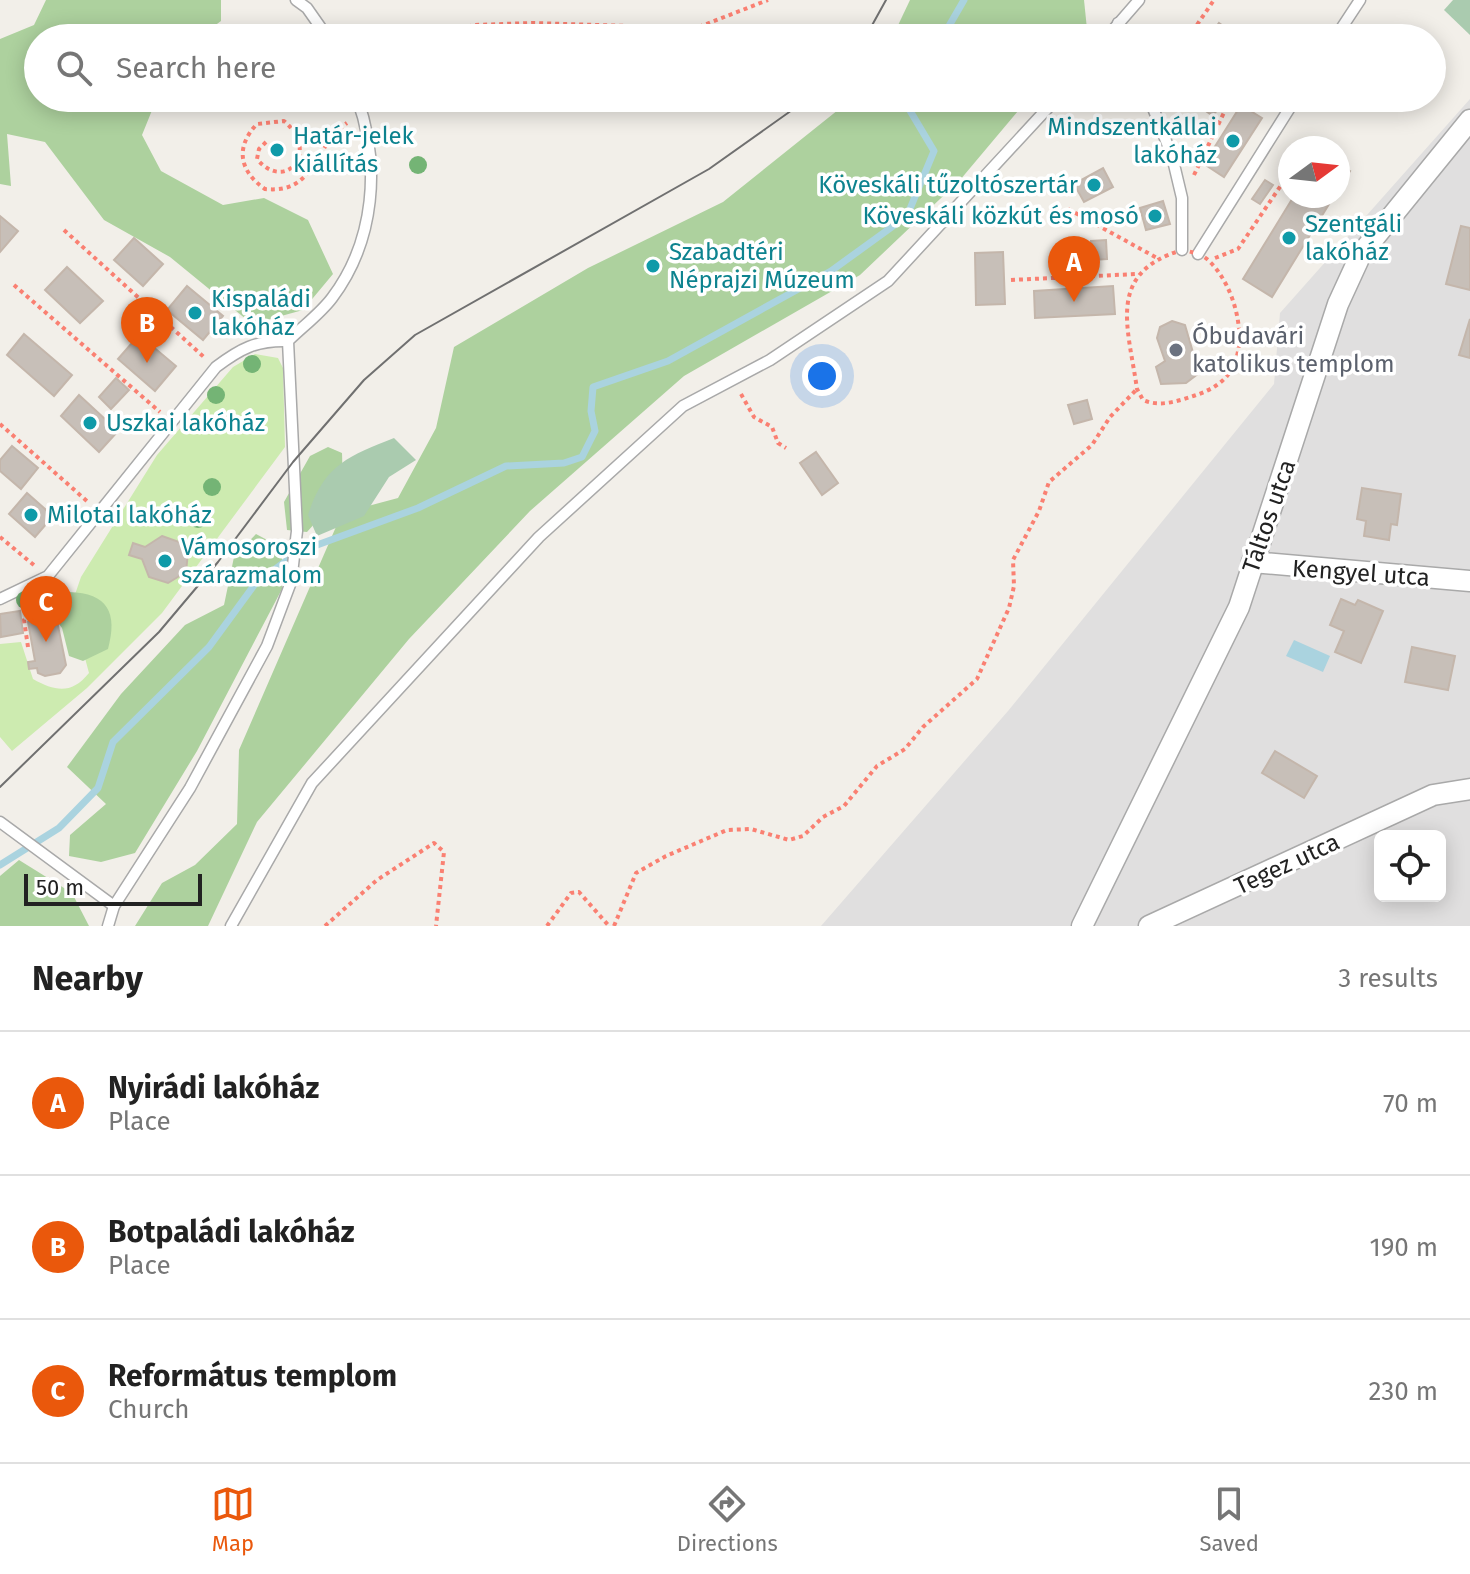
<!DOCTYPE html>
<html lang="en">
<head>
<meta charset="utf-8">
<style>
	:root { --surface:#fff; --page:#f6f6f6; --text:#222; --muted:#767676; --line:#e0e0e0; --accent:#ea580c }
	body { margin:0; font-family:"Fira Sans",sans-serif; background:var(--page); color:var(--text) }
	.controls { position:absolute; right:24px; bottom:24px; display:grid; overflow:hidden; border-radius:12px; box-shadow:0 4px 20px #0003 }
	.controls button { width:72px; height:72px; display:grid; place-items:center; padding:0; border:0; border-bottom:2px solid var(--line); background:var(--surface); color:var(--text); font:40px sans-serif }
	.compass { position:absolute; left:1278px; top:136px; width:72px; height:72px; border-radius:50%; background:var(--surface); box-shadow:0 4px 20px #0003; rotate:75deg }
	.scale { position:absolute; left:24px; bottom:20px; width:178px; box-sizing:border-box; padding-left:8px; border:4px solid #222; border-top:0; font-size:22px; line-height:28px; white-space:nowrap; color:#222; -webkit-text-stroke:6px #fff; paint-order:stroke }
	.you { position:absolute; left:822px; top:376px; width:28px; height:28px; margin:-20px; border:6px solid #fff; border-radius:50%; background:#1a73e8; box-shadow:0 0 0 12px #1a73e833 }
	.badge { display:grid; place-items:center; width:52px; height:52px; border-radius:50%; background:var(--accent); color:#fff; font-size:26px; font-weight:700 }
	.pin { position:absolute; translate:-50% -66px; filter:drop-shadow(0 2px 4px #0008) }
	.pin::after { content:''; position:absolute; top:42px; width:28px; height:24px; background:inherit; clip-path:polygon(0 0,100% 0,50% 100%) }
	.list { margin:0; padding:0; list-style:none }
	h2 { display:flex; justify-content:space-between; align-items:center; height:104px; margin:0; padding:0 32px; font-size:34px }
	h2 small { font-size:26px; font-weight:400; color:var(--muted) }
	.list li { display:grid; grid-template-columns:52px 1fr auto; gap:24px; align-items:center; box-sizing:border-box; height:144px; padding:0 32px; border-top:2px solid var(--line) }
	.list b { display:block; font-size:30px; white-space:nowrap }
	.list p { margin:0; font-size:26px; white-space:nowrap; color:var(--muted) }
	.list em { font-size:26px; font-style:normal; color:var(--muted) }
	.icon { flex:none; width:44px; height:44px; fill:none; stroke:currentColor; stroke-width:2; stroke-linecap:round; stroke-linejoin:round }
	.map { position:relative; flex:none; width:1470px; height:926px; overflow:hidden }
	.search { position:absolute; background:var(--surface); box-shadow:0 4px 20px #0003; left:24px; right:24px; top:24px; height:88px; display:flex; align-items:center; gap:20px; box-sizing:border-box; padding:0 28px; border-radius:44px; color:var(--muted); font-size:30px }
	.sheet { height:536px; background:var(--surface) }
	nav { display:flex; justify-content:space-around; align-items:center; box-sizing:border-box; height:112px; border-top:2px solid var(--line); background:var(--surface); font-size:22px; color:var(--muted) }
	nav a { display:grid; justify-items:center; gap:4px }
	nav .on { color:var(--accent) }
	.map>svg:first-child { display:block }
</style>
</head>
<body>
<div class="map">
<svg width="1470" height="926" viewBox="0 0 1470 926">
	<rect width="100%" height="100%" fill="#f2efe9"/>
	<path fill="#e0dfdf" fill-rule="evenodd" d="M1470,99V926H821L1008,711L1274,384L1280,313ZM1380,836H1440V896H1380Z"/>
	<path fill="#cdebb0" d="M255,354L278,358L283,368L285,447L162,613L87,688L12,751L0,737V644L21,642L33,679C56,692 72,694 89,673L71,606L81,577L157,455L233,367Z"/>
	<g fill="#add19e">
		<path d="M46,0H221V21L198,38H38V98H157L142,135L161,171L223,205L264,198L308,220L333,274L303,310L252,324L170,257L104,220L45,142L7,134L11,186L0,184V39L34,25Z"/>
		<path d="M910,0H1084L1087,29L1079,38H892Z"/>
		<path d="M853,98H1029L960,180L860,275L684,376L530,511L409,639L257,822L208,926H135L162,883L195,865L237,824L239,750L342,513L398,498L436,428L454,347L588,268L723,202Z"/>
		<path d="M328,447L342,453C344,493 333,503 307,532L287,530L284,502L310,456Z"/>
		<path d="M256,534L282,548V589L197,751L135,853L101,862L69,856L70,835L106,804L67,767L121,694L185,625L224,605L234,557Z"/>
		<path d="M69,592C108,593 118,613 108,649L83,661L69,656L62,628L51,613L62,605Z"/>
		<path d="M19,860L72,893L89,926H0V876Z"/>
	</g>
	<g fill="#aacbaf">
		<path d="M1453,0H1470V35L1444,10Z"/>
		<path d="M394,438L416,460L389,477L364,516L317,536L308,515C324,465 348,456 394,438Z"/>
	</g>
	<path fill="#aad3df" d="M1294,640L1330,656L1323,672L1286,656Z"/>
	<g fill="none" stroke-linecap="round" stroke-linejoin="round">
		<g stroke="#aad3df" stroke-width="7">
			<path d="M942,38L964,0"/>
			<path d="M0,865L59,828L98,788L113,742L209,647L255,584L298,552L418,508L506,466L564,463L582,457L595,431L591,411L593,387L668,361L831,271L907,216L934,151L909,109L914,98"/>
		</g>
	</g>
	<g fill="#c7bfb8" stroke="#c4b6ab" stroke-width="2">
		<path d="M1219,23L1240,38H1208Z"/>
		<path d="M1210,98L1224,99L1213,116L1203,109Z"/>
		<path d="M1241,105L1262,118L1224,177L1204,164Z"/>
		<path d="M1338,164L1350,171L1338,190Z"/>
		<path d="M1103,168L1113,187L1084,202L1074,184Z"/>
		<path d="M1265,180L1273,185L1260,204L1252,199Z"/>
		<path d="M1294,196H1334L1272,297L1243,279Z"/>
		<path d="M1163,201L1170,224L1146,230L1140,208Z"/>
		<path d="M0,216L18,231L0,252Z"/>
		<path d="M1461,226L1470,228V290L1446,284Z"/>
		<path d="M134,238L163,264L143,286L114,260Z"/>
		<path d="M1106,240L1107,259L1092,260L1091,241Z"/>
		<path d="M1072,245L1073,254L1060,255V246Z"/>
		<path d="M1003,252L1005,304L976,305L975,253Z"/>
		<path d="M67,267L103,301L80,323L45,290Z"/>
		<path d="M187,286L223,316L203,340L167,310Z"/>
		<path d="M1113,286L1115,314L1035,318L1034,291Z"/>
		<path d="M1470,319V358L1459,355Z"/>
		<path d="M1172,321L1185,325L1199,373L1186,383L1161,384L1156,367L1165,361L1157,338L1160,327Z"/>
		<path d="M24,334L72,375L54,396L7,355Z"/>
		<path d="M139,335L176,366L155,391L118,359Z"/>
		<path d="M116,378L129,390L111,409L99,397Z"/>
		<path d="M79,395L118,431L99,452L61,416Z"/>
		<path d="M1087,400L1092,419L1074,424L1068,405Z"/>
		<path d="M12,446L38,468L21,489L0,471V460Z"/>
		<path d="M816,452L838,483L822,495L800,463Z"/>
		<path d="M1362,488L1401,494L1397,525L1391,524L1389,540L1364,536L1366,521L1357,519Z"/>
		<path d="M27,493L53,516L35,537L9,514Z"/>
		<path d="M162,536L182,543L188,552L186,572L168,583L149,577L142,559L129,555L133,543L145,547Z"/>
		<path d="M1341,599L1355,605L1358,600L1383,611L1361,663L1335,652L1344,631L1330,625Z"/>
		<path d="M20,611L23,633L1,637L0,614Z"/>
		<path d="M56,616L66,665L60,673L45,676L38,673L37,668L29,669L28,662L35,661L28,622Z"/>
		<path d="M1412,647L1455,656L1448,690L1405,682Z"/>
		<path d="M1275,751L1317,776L1304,798L1262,773Z"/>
	</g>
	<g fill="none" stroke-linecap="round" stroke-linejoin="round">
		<g stroke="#a9a9a9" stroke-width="13">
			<g id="lane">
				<path d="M296,0L307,8L328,38"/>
				<path d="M1118,23L1124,38"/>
				<path d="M1106,38L1139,0"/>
				<path d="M1335,38L1360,0"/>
				<path d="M1149,98L1172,156L1182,198V250"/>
				<path d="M1198,254L1296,98"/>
				<path d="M0,599L48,576L216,367C240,349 256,340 288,341"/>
				<path d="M0,822L114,906"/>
				<path d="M108,926L114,906L190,788L267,646L291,582L297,531L288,341C302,327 320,314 332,298C375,241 381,164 357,98"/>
				<path d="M231,926L312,783L539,537L683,406L770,360L888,281L1057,98"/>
			</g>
		</g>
		<g stroke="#a9a9a9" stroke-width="23">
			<g id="street">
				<path d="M1252,562L1470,581"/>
				<path d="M1082,926L1239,607L1338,304L1361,254L1470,120"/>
				<path d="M1149,926L1433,795L1470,789"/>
			</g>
		</g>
		<g stroke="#fa8072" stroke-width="4" stroke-dasharray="4 4" stroke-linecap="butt">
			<path d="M429,38L474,25L532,23L696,28L768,0"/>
			<path d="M1188,38L1214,0"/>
			<path d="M266,142L259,149L257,159C285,193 321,152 284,121L257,124C235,147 239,171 265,189C316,194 312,148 347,123"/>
			<path d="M1194,175L1231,98"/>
			<path d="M1068,209L1157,258"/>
			<path d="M64,230L205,358"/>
			<path d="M1182,250C1192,252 1203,254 1210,262C1235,286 1252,346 1227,376C1216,389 1200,394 1184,399C1170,403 1157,406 1143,400L1137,389C1128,326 1106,273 1182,250Z"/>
			<path d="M1215,258L1238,249L1290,172"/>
			<path d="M1011,280L1137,274"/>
			<path d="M14,285L160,412"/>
			<path d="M741,394L754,417L772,427L778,443L786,448"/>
			<path d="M0,424L88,502"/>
			<path d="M0,537L35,566"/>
			<path d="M38,606L41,619"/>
			<path d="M28,647L24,620L39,605L61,601L60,587"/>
			<path d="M325,926L377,880L434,843L444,852L436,926"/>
			<path d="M547,926L571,893L579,892L609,926"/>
			<path d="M614,926L636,873L666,856L727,830L751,829L789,840L803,836L823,817L844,806L877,766L905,749L923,727L977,679L1009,608L1014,586L1013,560L1039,511L1049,482L1092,445L1110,417L1137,389"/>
		</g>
		<use href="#lane" stroke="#fff" stroke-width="10"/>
		<use href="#street" stroke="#fff" stroke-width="20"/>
		<g stroke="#707070" stroke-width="2">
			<path d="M865,38L886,0"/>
			<path d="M0,787L159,632L218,562L293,462L364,380L415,335L709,169L809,98"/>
		</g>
	</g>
	<g fill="#74b475">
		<circle cx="418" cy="165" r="9"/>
		<circle cx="252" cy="364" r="9"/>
		<circle cx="216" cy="395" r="9"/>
		<circle cx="212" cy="487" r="9"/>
		<circle cx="198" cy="519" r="9"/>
		<circle cx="25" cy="600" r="9"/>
	</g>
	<g fill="#0f9aa8" stroke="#fff" stroke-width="3">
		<circle cx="1233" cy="141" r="8"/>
		<circle cx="277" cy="150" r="8"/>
		<circle cx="1094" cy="185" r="8"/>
		<circle cx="1155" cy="216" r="8"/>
		<circle cx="1289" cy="238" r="8"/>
		<circle cx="653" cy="266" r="8"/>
		<circle cx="195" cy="313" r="8"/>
		<circle cx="90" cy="423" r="8"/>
		<circle cx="31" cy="515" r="8"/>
		<circle cx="165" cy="561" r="8"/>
	</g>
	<circle fill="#6b7280" stroke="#fff" stroke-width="3" cx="1176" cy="350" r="8"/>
	<g text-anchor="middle" stroke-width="7" stroke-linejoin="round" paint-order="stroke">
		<g font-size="24" fill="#0d838f" stroke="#fff" text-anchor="start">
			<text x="1217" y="135" text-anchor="end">Mindszentkállai<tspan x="1217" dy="28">lakóház</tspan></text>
			<text x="293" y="144">Határ-jelek<tspan x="293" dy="28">kiállítás</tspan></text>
			<text x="1078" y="193" text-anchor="end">Köveskáli tűzoltószertár</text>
			<text x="1139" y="224" text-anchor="end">Köveskáli közkút és mosó</text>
			<text x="1305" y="232">Szentgáli<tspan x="1305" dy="28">lakóház</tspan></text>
			<text x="669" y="260">Szabadtéri<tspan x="669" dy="28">Néprajzi Múzeum</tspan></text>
			<text x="211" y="307">Kispaládi<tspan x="211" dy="28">lakóház</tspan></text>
			<text x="106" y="431">Uszkai lakóház</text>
			<text x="47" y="523">Milotai lakóház</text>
			<text x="181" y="555">Vámosoroszi<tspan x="181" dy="28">szárazmalom</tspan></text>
		</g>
		<g font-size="24" fill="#5b616d" stroke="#fff" text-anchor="start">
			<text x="1192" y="344">Óbudavári<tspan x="1192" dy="28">katolikus templom</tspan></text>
		</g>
		<g font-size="24" fill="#222" stroke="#fff">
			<text transform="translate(1269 516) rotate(-71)" y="8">Táltos utca</text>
			<text transform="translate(1361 573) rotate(4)" y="8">Kengyel utca</text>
			<text transform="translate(1287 864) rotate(-25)" y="8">Tegez utca</text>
		</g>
	</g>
</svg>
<div class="controls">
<button><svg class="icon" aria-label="locate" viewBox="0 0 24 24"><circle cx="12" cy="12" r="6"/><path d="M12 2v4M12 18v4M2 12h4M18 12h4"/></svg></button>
</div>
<svg class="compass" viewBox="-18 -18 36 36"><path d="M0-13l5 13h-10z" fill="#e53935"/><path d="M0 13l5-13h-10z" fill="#767676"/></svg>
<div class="scale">50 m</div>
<div class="you"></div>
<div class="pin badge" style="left:1074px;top:302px">A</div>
<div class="pin badge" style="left:147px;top:363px">B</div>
<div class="pin badge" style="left:46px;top:642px">C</div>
<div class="search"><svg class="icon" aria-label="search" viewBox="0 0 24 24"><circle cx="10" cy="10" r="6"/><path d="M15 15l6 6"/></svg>Search here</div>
</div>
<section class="sheet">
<h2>Nearby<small>3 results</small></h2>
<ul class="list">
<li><span class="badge">A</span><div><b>Nyirádi lakóház</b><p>Place</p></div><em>70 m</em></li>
<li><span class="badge">B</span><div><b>Botpaládi lakóház</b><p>Place</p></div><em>190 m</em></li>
<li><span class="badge">C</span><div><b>Református templom</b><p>Church</p></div><em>230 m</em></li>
</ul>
</section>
<nav>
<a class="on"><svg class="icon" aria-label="map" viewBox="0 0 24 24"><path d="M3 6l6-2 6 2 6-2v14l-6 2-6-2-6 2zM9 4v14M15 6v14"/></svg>Map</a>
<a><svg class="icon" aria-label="directions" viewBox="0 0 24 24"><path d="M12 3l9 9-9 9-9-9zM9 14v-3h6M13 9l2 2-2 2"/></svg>Directions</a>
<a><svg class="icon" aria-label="saved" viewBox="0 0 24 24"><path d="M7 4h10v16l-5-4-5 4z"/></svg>Saved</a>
</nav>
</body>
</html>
